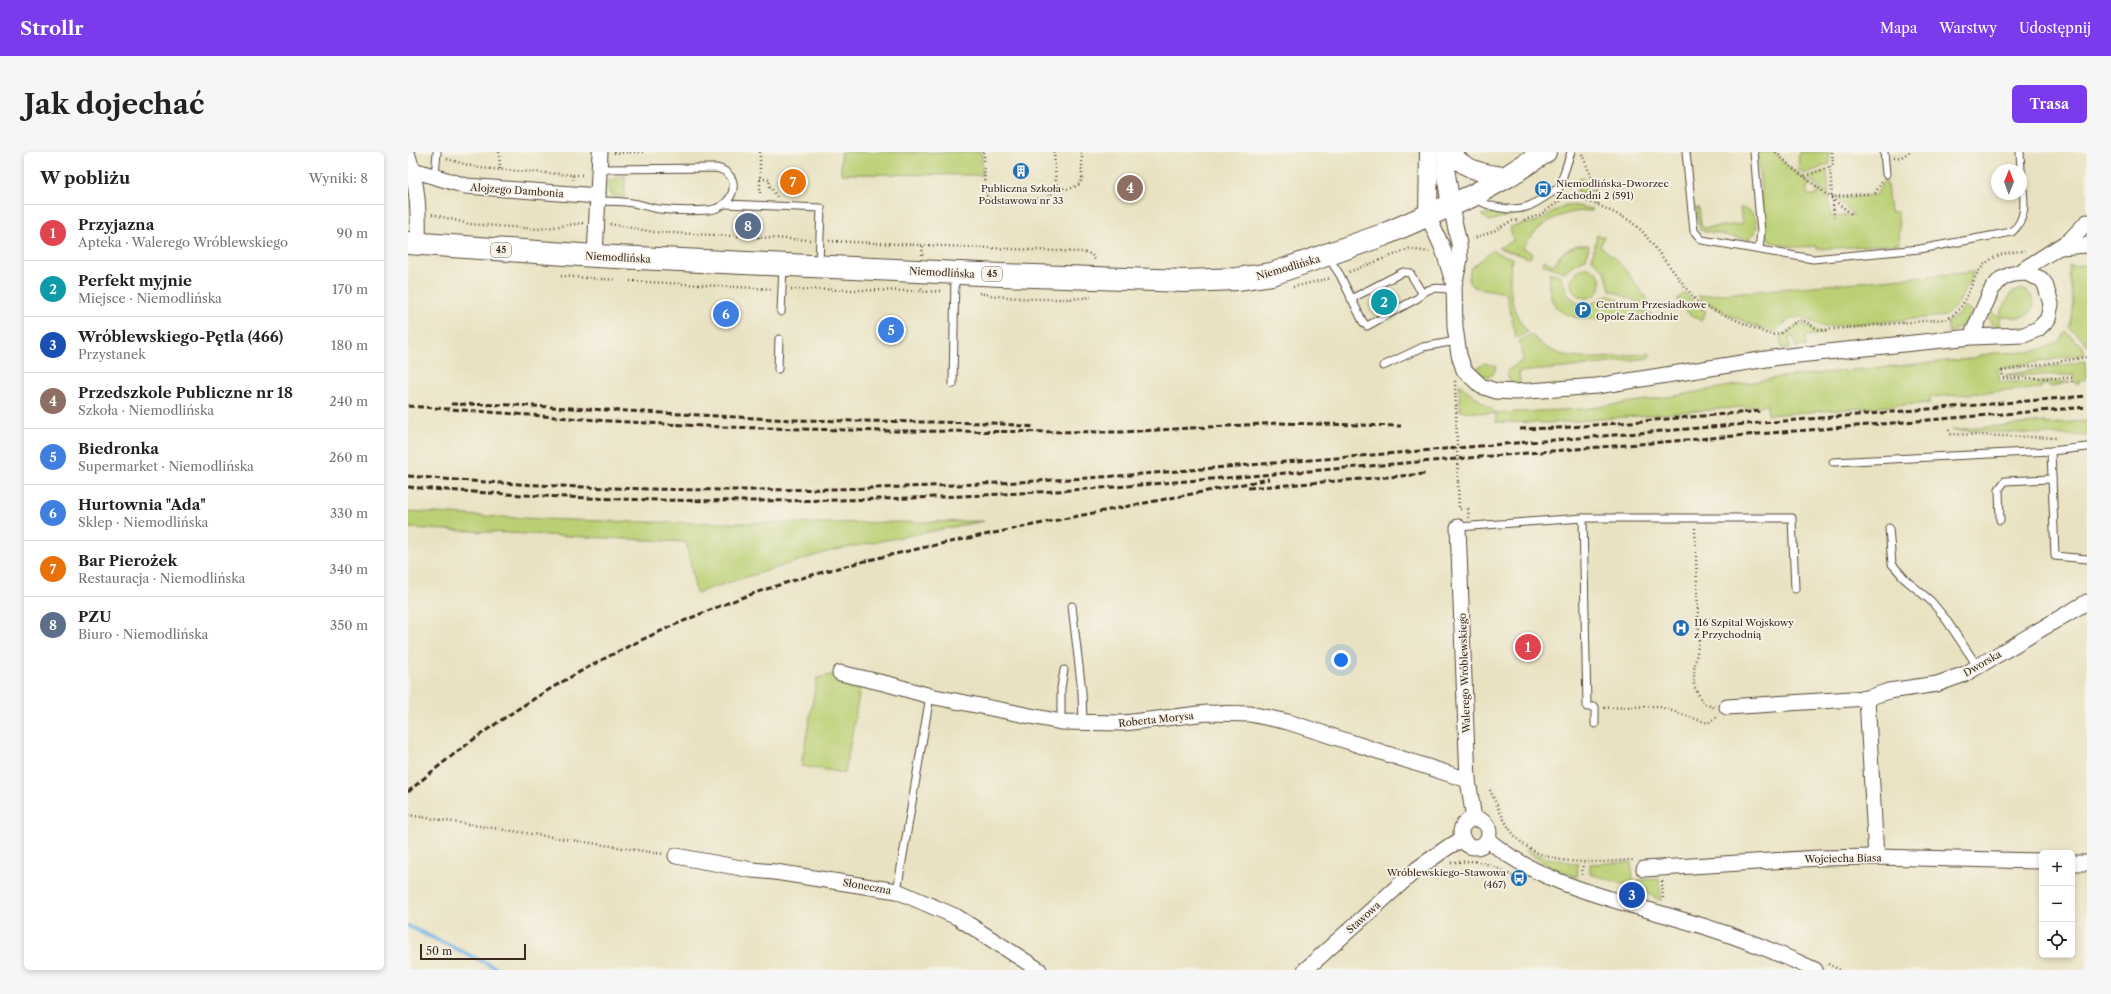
<!DOCTYPE html>
<html lang="pl">
<head>
<meta charset="utf-8">
<style>
	:root { --surface:#fff; --page:#f6f6f6; --text:#222; --muted:#767676; --line:#e0e0e0; --accent:#7c3aed }
	body { margin:0; font-family:"Libre Caslon Text",serif; background:var(--page); color:var(--text) }
	.controls { position:absolute; right:12px; bottom:12px; display:grid; overflow:hidden; border-radius:6px; box-shadow:0 2px 6px #0003 }
	.controls button { width:36px; height:36px; display:grid; place-items:center; padding:0; border:0; border-bottom:1px solid var(--line); background:var(--surface); color:var(--text); font:20px sans-serif }
	.compass { position:absolute; left:1583px; top:12px; width:36px; height:36px; border-radius:50%; background:var(--surface); box-shadow:0 2px 6px #0003; rotate:1deg }
	.scale { position:absolute; left:12px; bottom:10px; width:106px; box-sizing:border-box; padding-left:4px; border:2px solid #3b2a1e; border-top:0; font-size:11px; line-height:14px; white-space:nowrap; color:#3b2a1e; -webkit-text-stroke:3px #f7f3e8; paint-order:stroke }
	.you { position:absolute; left:933px; top:508px; width:14px; height:14px; margin:-10px; border:3px solid #fff; border-radius:50%; background:#1a73e8; box-shadow:0 0 0 6px #1a73e833 }
	.badge { display:grid; place-items:center; width:26px; height:26px; border-radius:50%; background:var(--accent); color:#fff; font-size:13px; font-weight:700 }
	.pin { position:absolute; translate:-50% -50%; border:2px solid #fff; box-shadow:0 1px 4px #0006 }
	.list { margin:0; padding:0; list-style:none }
	h2 { display:flex; justify-content:space-between; align-items:center; height:52px; margin:0; padding:0 16px; font-size:17px }
	h2 small { font-size:13px; font-weight:400; color:var(--muted) }
	.list li { display:grid; grid-template-columns:26px 1fr auto; gap:12px; align-items:center; box-sizing:border-box; height:56px; padding:0 16px; border-top:1px solid var(--line) }
	.list b { display:block; font-size:15px; white-space:nowrap }
	.list p { margin:0; font-size:13px; white-space:nowrap; color:var(--muted) }
	.list em { font-size:13px; font-style:normal; color:var(--muted) }
	.icon { flex:none; width:22px; height:22px; fill:none; stroke:currentColor; stroke-width:2; stroke-linecap:round; stroke-linejoin:round }
	.map { position:relative; flex:none; width:1679px; height:818px; overflow:hidden; border-radius:6px }
	header { display:flex; align-items:center; gap:24px; box-sizing:border-box; height:56px; padding:0 20px; background:var(--accent); color:#fff }
	header strong { font-size:19px }
	nav { display:flex; gap:22px; margin-inline-start:auto; font-size:14px }
	.intro { display:flex; align-items:center; justify-content:space-between; box-sizing:border-box; height:96px; padding:0 24px }
	h1 { margin:0; font-size:28px }
	.button { padding:10px 18px; border-radius:6px; background:var(--accent); color:#fff; font-size:14px; font-weight:700 }
	main { display:flex; gap:24px; padding:0 24px }
	aside { flex:1; background:var(--surface); border-radius:6px; box-shadow:0 2px 6px #0003 }
	.map>svg:first-child { display:block }
</style>
</head>
<body>
<header>
<strong>Strollr</strong>
<nav><a>Mapa</a><a>Warstwy</a><a>Udostępnij</a></nav>
</header>
<div class="intro"><h1>Jak dojechać</h1><a class="button">Trasa</a></div>
<main>
<aside>
<h2>W pobliżu<small>Wyniki: 8</small></h2>
<ul class="list">
<li><span class="badge" style="background:#e0444e">1</span><div><b>Przyjazna</b><p>Apteka · Walerego Wróblewskiego</p></div><em>90 m</em></li>
<li><span class="badge" style="background:#0f9aa8">2</span><div><b>Perfekt myjnie</b><p>Miejsce · Niemodlińska</p></div><em>170 m</em></li>
<li><span class="badge" style="background:#1a4fb4">3</span><div><b>Wróblewskiego-Pętla (466)</b><p>Przystanek</p></div><em>180 m</em></li>
<li><span class="badge" style="background:#8d6e63">4</span><div><b>Przedszkole Publiczne nr 18</b><p>Szkoła · Niemodlińska</p></div><em>240 m</em></li>
<li><span class="badge" style="background:#3f7fe0">5</span><div><b>Biedronka</b><p>Supermarket · Niemodlińska</p></div><em>260 m</em></li>
<li><span class="badge" style="background:#3f7fe0">6</span><div><b>Hurtownia &quot;Ada&quot;</b><p>Sklep · Niemodlińska</p></div><em>330 m</em></li>
<li><span class="badge" style="background:#e8710a">7</span><div><b>Bar Pierożek</b><p>Restauracja · Niemodlińska</p></div><em>340 m</em></li>
<li><span class="badge" style="background:#5c6f8a">8</span><div><b>PZU</b><p>Biuro · Niemodlińska</p></div><em>350 m</em></li>
</ul>
</aside>
<div class="map">
<svg width="1679" height="818" viewBox="0 0 1679 818">
	<rect width="100%" height="100%" fill="#f7f3e8"/>
	<filter id="ink" filterUnits="userSpaceOnUse"><feTurbulence type="fractalNoise" baseFrequency=".025" numOctaves="2"/><feDisplacementMap in="SourceGraphic" scale="8" xChannelSelector="R" yChannelSelector="G"/><feConvolveMatrix kernelMatrix="1 2 1 2 8 2 1 2 1" color-interpolation-filters="sRGB"/></filter>
	<filter id="wash" filterUnits="userSpaceOnUse"><feTurbulence type="fractalNoise" baseFrequency=".012" numOctaves="4" result="noise"/><feDisplacementMap in="SourceGraphic" scale="16" xChannelSelector="R" yChannelSelector="G"/><feGaussianBlur stdDeviation="0.9" result="paint"/><feColorMatrix in="noise" values="0 0 0 0 0 0 0 0 0 0 0 0 0 0 0 0 0 1.4 0 .05"/><feComposite in="paint" operator="in"/></filter>
	<g filter="url(#wash)">
		<rect width="100%" height="100%" fill="#e9e2c2"/>
		<g fill="#bbd074" stroke="#7b7d49">
			<path d="M433,0H574V23L433,22Z"/>
			<path d="M1350,0H1366L1380,15L1406,34H1399V43H1409L1408,36L1421,45L1423,65L1446,63L1428,46L1468,43L1477,27L1479,32L1482,60H1490L1492,92L1409,97L1408,94L1386,95L1363,90L1356,78Z"/>
			<path d="M1391,0H1421L1422,12L1396,22L1390,18Z"/>
			<path d="M1419,18L1421,42L1399,25Z"/>
			<path d="M217,24V45L206,44L201,40L200,35L202,28Z"/>
			<path d="M1172,26H1175L1183,40V44L1169,41Z"/>
			<path d="M1157,53H1164L1184,57V59C1154,58 1131,70 1115,96L1124,101L1122,106L1090,96L1105,89L1102,75L1131,69Z"/>
			<path d="M1288,56H1291L1293,73L1297,76L1334,72L1332,56C1351,57 1356,85 1336,87L1292,78Z"/>
			<path d="M1088,60L1107,61V62L1081,69L1073,63Z"/>
			<path d="M1189,83L1196,85L1192,95C1212,105 1230,137 1244,154L1243,156L1202,138L1197,119L1184,107Z"/>
			<path d="M1169,93H1181L1178,107L1166,112L1156,120L1134,112L1135,108L1145,113L1155,100Z"/>
			<path d="M1085,98L1089,101L1104,106C1100,132 1101,159 1120,180L1108,186L1098,141L1065,135L1061,130L1062,117Z"/>
			<path d="M1679,113V194L1674,186L1661,176C1670,152 1661,138 1661,114Z"/>
			<circle cx="1178" cy="131" r="15"/>
			<path d="M1142,120L1153,124L1160,143L1170,151L1183,152L1200,143L1244,163C1207,164 1131,186 1142,120Z"/>
			<path d="M1566,120L1549,153L1537,164L1416,175L1393,165L1382,167L1366,180C1354,179 1297,153 1290,144Z"/>
			<path d="M1613,137C1625,140 1632,156 1618,163C1611,167 1600,165 1592,165V176C1584,174 1580,169 1581,160L1591,164L1603,141Z"/>
			<path d="M1277,141L1290,155L1298,159L1293,169L1279,160L1269,147Z"/>
			<path d="M1556,155L1565,160L1556,172L1541,181L1539,170L1550,163Z"/>
			<path d="M1390,172L1398,173L1415,182L1397,184L1398,194L1388,195L1386,185H1381L1382,196H1374L1372,185Z"/>
			<path d="M1658,180L1674,194L1676,202L1590,217L1592,230H1662L1642,235L1641,233H1633V236L1522,245V251L1360,263L1359,253L1146,271L1088,270V262L1052,259L1051,232L1088,261L1176,257L1266,244L1373,225L1561,207C1569,205 1577,202 1586,201C1608,200 1645,203 1658,180Z"/>
			<path d="M1123,182C1152,217 1200,205 1240,201L1243,203L1241,206L1177,214L1111,220L1112,234C1102,232 1100,228 1099,219L1115,208L1111,189Z"/>
			<path d="M1677,209L1678,228L1671,229V232H1668L1666,223H1597Z"/>
			<path d="M1077,211L1088,214L1086,221L1082,224L1074,223L1068,217Z"/>
			<path d="M1679,269V284L1544,278L1638,270V272Z"/>
			<path d="M0,359C192,374 384,372 576,369L422,399L288,441L278,390L0,376Z"/>
			<path d="M432,521L454,526L437,621L393,614L409,526Z"/>
			<path d="M1118,697L1136,705L1170,712L1169,725L1143,715L1117,699Z"/>
			<path d="M1223,710L1226,735L1182,722V712Z"/>
			<path d="M1251,727L1253,749L1241,742L1231,739L1230,728Z"/>
		</g>
		<g fill="none" stroke-linecap="round" stroke-linejoin="round">
			<path stroke="#72b0e5" stroke-width="4" d="M0,774L93,818"/>
		</g>
	</g>
	<g filter="url(#ink)">
		<g fill="none" stroke-linecap="round" stroke-linejoin="round">
			<g stroke="#554637" stroke-width="9">
				<g id="service">
					<path d="M1278,0L1286,79L1294,88L1405,107L1512,97L1604,80C1622,64 1615,42 1613,20"/>
					<path d="M1346,0L1353,80L1351,97"/>
					<path d="M1476,0L1478,22"/>
					<path d="M1612,0L1613,18"/>
					<path d="M27,25L29,0"/>
					<path d="M1067,46C1080,56 1106,60 1121,54C1132,49 1141,42 1151,36L1163,0"/>
					<path d="M190,49C201,49 213,49 224,51C233,52 242,56 251,57C266,59 286,59 301,58C326,56 337,22 308,16L192,17"/>
					<path d="M317,52L413,56L411,112"/>
					<path d="M920,105L932,123L955,170L959,174L1010,146C1020,133 1031,136 1046,138"/>
					<path d="M943,147L995,120L1002,121L1014,141"/>
					<path d="M373,160L375,115"/>
					<path d="M975,214L1015,195L1048,189"/>
					<path d="M370,217L371,187"/>
					<path d="M545,232L547,122"/>
					<path d="M1643,299L1647,404L1679,407"/>
					<path d="M1425,310L1643,299L1679,295"/>
					<path d="M1175,366L1179,555H1187V572"/>
					<path d="M1592,368L1591,337L1597,329L1644,327"/>
					<path d="M1050,375L1175,366H1384L1387,437"/>
					<path d="M1481,376L1484,412L1499,429L1523,449L1537,466L1570,515"/>
					<path d="M664,454L674,540L675,572"/>
					<path d="M653,570V536L656,518"/>
					<path d="M489,739L522,544"/>
				</g>
			</g>
			<g stroke="#554637" stroke-width="17">
				<g id="minor">
					<path d="M0,4C10,33 11,62 10,92"/>
					<path d="M5,18L58,34L190,44"/>
					<path d="M1043,54L1051,92L1052,107L1046,133L1047,175L1051,203L1056,218L1073,234L1088,239L1108,240L1189,234L1371,205L1563,185L1616,183L1630,177L1640,167L1643,152L1637,132L1633,127L1618,121L1604,122L1593,127L1584,137L1563,185"/>
					<path d="M1020,64L1035,97L1046,133"/>
					<path d="M1652,95L1679,93"/>
					<path d="M187,104L192,0"/>
					<path d="M1610,121L1662,88L1679,70"/>
					<path d="M1050,375L1060,628L1066,667"/>
					<path d="M432,521L480,532L522,544L653,570L716,571L799,561L842,562L880,570L1060,628"/>
					<path d="M1459,546L1468,705"/>
					<path d="M1319,555L1459,546L1481,539L1529,532L1557,522L1679,450"/>
					<circle cx="1067" cy="681" r="14"/>
					<path d="M1080,688C1134,733 1205,747 1271,767C1318,780 1363,797 1407,818"/>
					<path d="M268,704L344,718L367,720L489,739L549,765L631,818"/>
					<path d="M1664,711H1679"/>
					<path d="M1236,717L1411,706L1468,705L1634,709"/>
					<path d="M897,818L1009,717L1040,695L1055,687"/>
				</g>
			</g>
			<g stroke="#554637" stroke-width="20">
				<g id="tertiary">
					<path d="M1039,0L1038,22L1043,54"/>
					<path d="M1043,0C1055,18 1079,23 1100,24"/>
					<path d="M1020,64L1021,0"/>
				</g>
			</g>
			<g stroke="#554637" stroke-width="24">
				<path id="primary" d="M0,91L187,104L594,123L778,129L829,127L864,122L975,83L1064,44L1100,24L1137,0"/>
			</g>
			<g stroke="#554637" stroke-width="2.5" stroke-dasharray="1 3" stroke-linecap="butt">
				<path d="M91,0L92,17"/>
				<path d="M352,0V43"/>
				<path d="M576,0L577,42L582,47H637L652,35"/>
				<path d="M646,0L648,31C655,39 662,38 672,32L674,26V0"/>
				<path d="M1368,0L1381,13L1445,63"/>
				<path d="M1424,0L1425,12L1422,15L1424,45H1423L1425,47L1426,65"/>
				<path d="M206,1L237,0"/>
				<path d="M1174,2L1190,42V53"/>
				<path d="M1486,6L1493,5L1502,0"/>
				<path d="M39,7L71,16L165,23V28"/>
				<path d="M165,23H177"/>
				<path d="M1397,24L1422,15"/>
				<path d="M352,27H361L362,34L369,45"/>
				<path d="M1160,43L1190,53L1221,68L1234,79L1290,151L1362,183L1373,181L1390,168C1401,168 1405,178 1415,178L1537,167C1572,155 1551,100 1617,99"/>
				<path d="M1423,45L1467,41L1474,30"/>
				<path d="M24,62L61,72L130,77L175,71"/>
				<path d="M1116,68L1132,63L1160,43"/>
				<path d="M202,72L246,80L402,88"/>
				<path d="M351,86L352,62"/>
				<path d="M1064,87L1086,79L1103,69L1111,68"/>
				<path d="M421,89L673,100L683,102L688,109"/>
				<path d="M514,103L515,93"/>
				<path d="M941,120L1001,97L1021,100"/>
				<path d="M153,124L208,128"/>
				<path d="M222,129L364,137"/>
				<path d="M885,135L923,126"/>
				<path d="M513,136L516,140L532,139"/>
				<path d="M383,137L514,139"/>
				<path d="M571,141C596,147 657,149 683,145"/>
				<path d="M1047,229L1048,256"/>
				<path d="M1664,230V226H1595L1594,219L1679,205"/>
				<path d="M1541,278L1543,282L1650,286"/>
				<path d="M1050,330L1051,357H1060L1061,366"/>
				<path d="M1287,376L1291,489L1286,518V534L1295,551L1307,556"/>
				<path d="M1196,556L1249,554L1300,571L1310,564"/>
				<path d="M1082,638C1089,653 1096,671 1107,684C1136,717 1187,710 1226,708"/>
				<path d="M0,663L255,702"/>
				<path d="M1043,711C1071,706 1082,712 1106,725"/>
				<path d="M1174,723L1175,711"/>
				<path d="M1227,728L1228,740"/>
				<path d="M1254,729L1255,748"/>
				<path d="M1420,812L1432,818"/>
			</g>
			<use href="#service" stroke="#fff" stroke-width="7"/>
			<use href="#minor" stroke="#fff" stroke-width="15"/>
			<use href="#tertiary" stroke="#fff" stroke-width="18"/>
			<use href="#primary" stroke="#fff" stroke-width="22"/>
			<g stroke="#3b2a1e" stroke-width="3" stroke-dasharray="6 3" stroke-linecap="butt">
				<path d="M43,252L107,253L384,268L585,271L626,275"/>
				<path d="M0,254L202,269L314,275L478,279L714,280L871,271L993,274"/>
				<path d="M1112,277L1150,276L1353,259"/>
				<path d="M0,324C236,345 472,340 709,324L1679,244"/>
				<path d="M0,335C236,355 472,352 707,335L1679,255"/>
				<path d="M840,336L1017,322"/>
				<path d="M0,640C90,561 196,500 307,456C396,420 492,400 586,381C677,362 769,345 861,327"/>
			</g>
			<path stroke="#554637" stroke-width="2.5" stroke-dasharray="1 3" stroke-linecap="butt" d="M1048,256L1050,330"/>
		</g>
	</g>
	<defs>
		<g id="building-disc" transform="scale(0.9)"><circle r="9.5" fill="#1f6fb2" stroke="#f7f3e8"/><path d="M-4-6H4V6H1V3H-1V6H-4ZM-2.5-4.3h1.7v1.8h-1.7ZM.8-4.3h1.7v1.8H.8ZM-2.5-1h1.7V.8h-1.7ZM.8-1h1.7V.8H.8Z" fill="#fff"/></g>
		<g id="bus-disc" transform="scale(0.9)"><circle r="9.5" fill="#1f6fb2" stroke="#f7f3e8"/><path d="M-5-6H5V4H4V6H2V4H-2V6H-4V4H-5ZM-3.5-4V0h7V-4ZM-3.5 1.2v1.5H-2V1.2ZM2 1.2v1.5H3.5V1.2Z" fill="#fff"/></g>
		<g id="parking-disc" transform="scale(0.9)"><circle r="9.5" fill="#1f6fb2" stroke="#f7f3e8"/><path d="M-3.5-5.5H1a3.5 3.5 0 0 1 0 7H-1V5.5H-3.5ZM-1-3.4V-.6H.8a1.4 1.4 0 0 0 0-2.8Z" fill="#fff"/></g>
		<g id="hospital-disc" transform="scale(0.9)"><circle r="9.5" fill="#1f6fb2" stroke="#f7f3e8"/><path d="M-5-5h3v3.5h4V-5h3V5h-3V1.5h-4V5h-3Z" fill="#fff"/></g>
	</defs>
	<g fill-rule="evenodd">
		<use href="#building-disc" x="613" y="19"/>
		<use href="#bus-disc" x="1135" y="37"/>
		<use href="#parking-disc" x="1175" y="158"/>
		<use href="#hospital-disc" x="1273" y="476"/>
		<use href="#bus-disc" x="1111" y="726"/>
	</g>
	<g text-anchor="middle" stroke-width="3.5" stroke-linejoin="round" paint-order="stroke">
		<g fill="#f7f3e8" stroke="#73665b" stroke-width="1">
			<rect x="83" y="91" width="20" height="14" rx="3"/>
			<rect x="574" y="115" width="20" height="14" rx="3"/>
		</g>
		<g font-size="9" font-weight="bold" fill="#3b2a1e">
			<text x="93" y="101">45</text>
			<text x="584" y="125">45</text>
		</g>
		<g font-size="10" fill="#3b2a1e" stroke="#f7f3e8" text-anchor="start">
			<text x="1148" y="35">Niemodlińska-Dworzec<tspan x="1148" dy="12">Zachodni 2 (591)</tspan></text>
			<text x="613" y="40" text-anchor="middle">Publiczna Szkoła<tspan x="613" dy="12">Podstawowa nr 33</tspan></text>
			<text x="1188" y="156">Centrum Przesiadkowe<tspan x="1188" dy="12">Opole Zachodnie</tspan></text>
			<text x="1286" y="474">116 Szpital Wojskowy<tspan x="1286" dy="12">z Przychodnią</tspan></text>
			<text x="1098" y="724" text-anchor="end">Wróblewskiego-Stawowa<tspan x="1098" dy="12">(467)</tspan></text>
		</g>
		<g font-size="10" fill="#3b2a1e" stroke="#f7f3e8">
			<text transform="translate(109 38) rotate(4)" y="4">Alojzego Dambonia</text>
			<text transform="translate(210 105) rotate(3)" y="4">Niemodlińska</text>
			<text transform="translate(880 115) rotate(-16)" y="4">Niemodlińska</text>
			<text transform="translate(534 120) rotate(3)" y="4">Niemodlińska</text>
			<text transform="translate(1574 511) rotate(-30)" y="4">Dworska</text>
			<text transform="translate(1056 521) rotate(-92)" y="4">Walerego Wróblewskiego</text>
			<text transform="translate(748 567) rotate(-6)" y="4">Roberta Morysa</text>
			<text transform="translate(1435 706) rotate(-1)" y="4">Wojciecha Biasa</text>
			<text transform="translate(459 734) rotate(10)" y="4">Słoneczna</text>
			<text transform="translate(955 765) rotate(-42)" y="4">Stawowa</text>
		</g>
	</g>
</svg>
<div class="controls">
<button>+</button>
<button>−</button>
<button><svg class="icon" aria-label="locate" viewBox="0 0 24 24"><circle cx="12" cy="12" r="6"/><path d="M12 2v4M12 18v4M2 12h4M18 12h4"/></svg></button>
</div>
<svg class="compass" viewBox="-18 -18 36 36"><path d="M0-13l5 13h-10z" fill="#e53935"/><path d="M0 13l5-13h-10z" fill="#767676"/></svg>
<div class="scale">50 m</div>
<div class="you"></div>
<div class="pin badge" style="left:1120px;top:495px;background:#e0444e">1</div>
<div class="pin badge" style="left:976px;top:150px;background:#0f9aa8">2</div>
<div class="pin badge" style="left:1224px;top:743px;background:#1a4fb4">3</div>
<div class="pin badge" style="left:722px;top:36px;background:#8d6e63">4</div>
<div class="pin badge" style="left:483px;top:178px;background:#3f7fe0">5</div>
<div class="pin badge" style="left:318px;top:162px;background:#3f7fe0">6</div>
<div class="pin badge" style="left:385px;top:30px;background:#e8710a">7</div>
<div class="pin badge" style="left:340px;top:74px;background:#5c6f8a">8</div>
</div>
</main>
</body>
</html>
